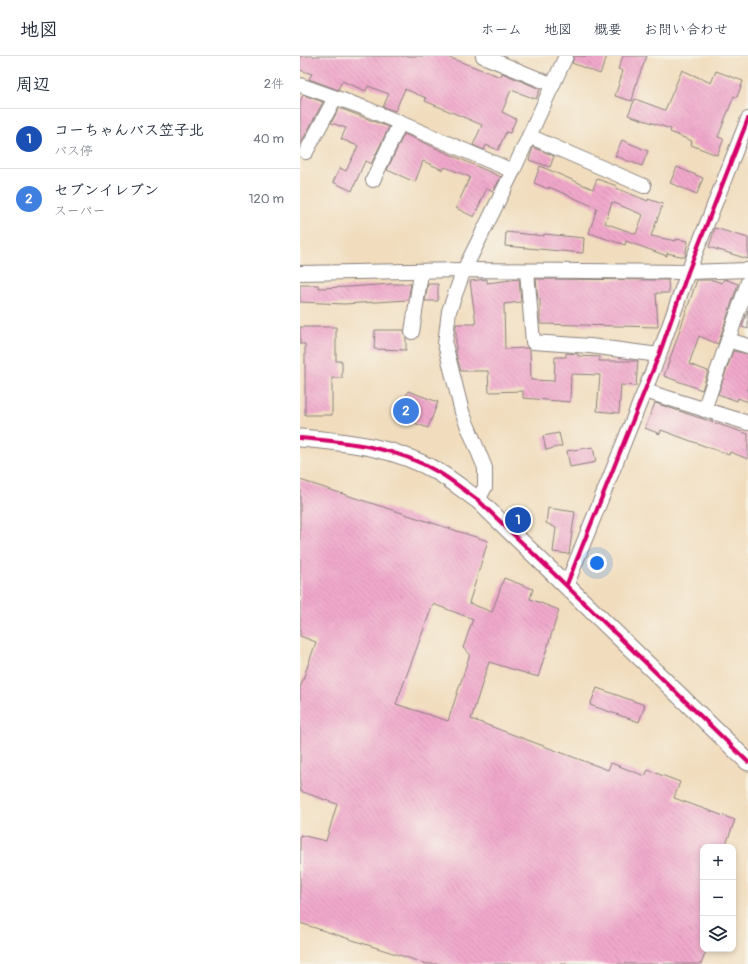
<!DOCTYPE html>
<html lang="ja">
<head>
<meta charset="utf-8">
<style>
	:root { --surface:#fff; --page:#f6f6f7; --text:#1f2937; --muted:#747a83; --line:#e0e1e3; --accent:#111827 }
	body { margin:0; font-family:Pangolin,"Klee One",sans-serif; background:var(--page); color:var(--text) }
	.controls { position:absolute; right:12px; bottom:12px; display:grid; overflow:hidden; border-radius:8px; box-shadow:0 2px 6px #0003 }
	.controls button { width:36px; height:36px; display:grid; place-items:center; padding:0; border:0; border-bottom:1px solid var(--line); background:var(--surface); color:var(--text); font:20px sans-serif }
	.you { position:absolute; left:297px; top:507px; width:14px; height:14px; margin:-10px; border:3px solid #fff; border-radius:50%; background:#1a73e8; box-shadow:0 0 0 6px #1a73e833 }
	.badge { display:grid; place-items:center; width:26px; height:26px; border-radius:50%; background:var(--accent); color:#fff; font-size:13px; font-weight:700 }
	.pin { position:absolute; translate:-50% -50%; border:2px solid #fff; box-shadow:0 1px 4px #0006 }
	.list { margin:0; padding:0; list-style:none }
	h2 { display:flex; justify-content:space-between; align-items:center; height:52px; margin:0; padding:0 16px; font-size:17px }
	h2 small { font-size:13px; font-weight:400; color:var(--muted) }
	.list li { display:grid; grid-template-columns:26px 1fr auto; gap:12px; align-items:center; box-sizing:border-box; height:60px; padding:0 16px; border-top:1px solid var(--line) }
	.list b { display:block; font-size:15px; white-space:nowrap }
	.list p { margin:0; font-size:13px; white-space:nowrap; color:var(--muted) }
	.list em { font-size:13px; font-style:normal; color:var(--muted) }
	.icon { flex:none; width:22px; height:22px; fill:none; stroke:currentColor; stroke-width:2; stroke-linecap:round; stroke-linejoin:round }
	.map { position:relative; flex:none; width:448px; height:908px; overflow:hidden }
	header { display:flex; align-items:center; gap:24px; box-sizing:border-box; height:56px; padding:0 20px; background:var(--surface); border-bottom:1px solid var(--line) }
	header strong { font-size:19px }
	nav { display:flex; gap:22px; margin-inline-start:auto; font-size:14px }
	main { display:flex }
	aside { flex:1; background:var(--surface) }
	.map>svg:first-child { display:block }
</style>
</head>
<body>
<header>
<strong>地図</strong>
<nav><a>ホーム</a><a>地図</a><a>概要</a><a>お問い合わせ</a></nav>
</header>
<main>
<aside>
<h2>周辺<small>2件</small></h2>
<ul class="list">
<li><span class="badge" style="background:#1a4fb4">1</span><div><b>コーちゃんバス笠子北</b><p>バス停</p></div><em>40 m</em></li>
<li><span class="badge" style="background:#3f7fe0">2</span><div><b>セブンイレブン</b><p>スーパー</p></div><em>120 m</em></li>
</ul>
</aside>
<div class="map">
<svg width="448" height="908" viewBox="0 0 448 908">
	<defs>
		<pattern id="building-back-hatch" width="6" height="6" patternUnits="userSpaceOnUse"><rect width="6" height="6" fill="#f0a7cb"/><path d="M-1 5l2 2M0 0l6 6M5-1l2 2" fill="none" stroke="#ce8faf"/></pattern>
	</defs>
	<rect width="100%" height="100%" fill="#f7f3e8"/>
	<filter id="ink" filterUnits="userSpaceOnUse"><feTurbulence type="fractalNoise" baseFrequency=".025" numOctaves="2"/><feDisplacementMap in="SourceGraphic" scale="8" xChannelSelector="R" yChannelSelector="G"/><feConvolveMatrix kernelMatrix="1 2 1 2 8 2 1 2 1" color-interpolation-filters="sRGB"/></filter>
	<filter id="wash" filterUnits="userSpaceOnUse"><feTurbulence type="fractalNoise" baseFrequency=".012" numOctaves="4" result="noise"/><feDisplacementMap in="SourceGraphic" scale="16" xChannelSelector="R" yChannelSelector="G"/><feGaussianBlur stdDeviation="0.9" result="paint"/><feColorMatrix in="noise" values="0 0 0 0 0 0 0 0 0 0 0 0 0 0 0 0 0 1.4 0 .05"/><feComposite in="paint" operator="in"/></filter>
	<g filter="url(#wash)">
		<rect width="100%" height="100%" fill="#f1ddbe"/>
		<g id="blocks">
			<g fill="url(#building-back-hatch)" fill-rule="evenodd">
				<path d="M0,0H145L201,21L202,17L240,33L236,43L211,34L202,56L216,63L210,77L206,76L198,94L186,89L184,94L173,89L182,69L125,45L126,42L105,33L95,55L83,51L89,38L68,30L66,35L42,25L38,34L9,23L12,18L0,14Z"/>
				<path d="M274,0H307L300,18L272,7Z"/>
				<path d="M323,0H347L337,25L332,45L315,40L323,15L318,13Z"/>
				<path d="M382,14L411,27L416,15L443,25L437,41L434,40L418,81L424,83L417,99L391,89L392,85L370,76L371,73L328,59L335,43L365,54Z"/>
				<path d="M3,39L23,46L0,89V46Z"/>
				<path d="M39,52L89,71L71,108L65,105L52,135L33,126L40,112L46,115L58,90L41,83L46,72L31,67Z"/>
				<path d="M104,78L201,121L193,135L187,132L174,161L156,152L170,121L145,111L143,114L123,105L115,126L87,114Z"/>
				<path d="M322,84L348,95L342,110L315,100Z"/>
				<path d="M233,91L254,100L250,111L229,104Z"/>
				<path d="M240,110L293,133L297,123L317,130L316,132L348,145V143L363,148L351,180L376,185V183L388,185L385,201L367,197V200L326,185L325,189L289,177L297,152L249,131V133L234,127ZM312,146L343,159L336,178L305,167Z"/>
				<path d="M377,111L403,122L397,138L370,127Z"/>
				<path d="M415,172L448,182V203L409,191Z"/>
				<path d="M206,176L244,180V178L284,182L283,197L205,190Z"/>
				<path d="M187,223V227L219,223L221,246L204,248L205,293L227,292L230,294L231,324L254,325L255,301H266V297L278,298V300L300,301L299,305H338L336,330L321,329L319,357L297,355L300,319L271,318L270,346L223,342V335L189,336L188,315H161L156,298V268H176L170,225Z"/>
				<path d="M236,223L368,224L369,237H356L358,271L240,268V243L238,244Z"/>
				<path d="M424,223L438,228L418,288L399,280L389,308L408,315L402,334L364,320L397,224H413L422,227Z"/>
				<path d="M91,228H111L108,244L44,248L0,246V229H18L19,232L49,231Z"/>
				<path d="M128,228H138V245H125Z"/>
				<path d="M448,254V273L442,271Z"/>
				<path d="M0,271H36V305H42V322H32V359H5V288H0Z"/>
				<path d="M75,274H104L106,282V294L74,293Z"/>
				<path d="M433,295L448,298V346L438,342L437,345L418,338Z"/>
				<path d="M108,335L138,346L128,372L98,361Z"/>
				<path d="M355,347L448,378V403L430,396L429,399L361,374L360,378L345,372Z"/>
				<path d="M259,377L262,390L246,394L243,380Z"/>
				<path d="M293,391L296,406L270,411L267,395Z"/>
				<path d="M0,424L188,485L169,547L192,556L204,522L233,533L230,543L259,554L238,621L189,606L171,663L308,714L311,707L345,720L348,714L380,726L374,742L435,764L425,791H403V893H407L401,908H127L0,867V779L26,785L37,748L0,735V632L16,586L0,580ZM133,548L173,563L163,592L170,598L148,665L96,648Z"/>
				<path d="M248,452L275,456L269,498L253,496L256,472L246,467Z"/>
				<path d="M297,632L345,649L339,666L290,649Z"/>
			</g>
		</g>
	</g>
	<g filter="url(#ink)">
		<use href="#blocks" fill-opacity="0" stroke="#8a807c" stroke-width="1"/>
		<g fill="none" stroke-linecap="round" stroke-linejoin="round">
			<g stroke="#8a807c" stroke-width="16">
				<g id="minor">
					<path d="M183,0L253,29"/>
					<path d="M0,29L65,52L213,115"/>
					<path d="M229,80L344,130"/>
					<path d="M6,96L35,42"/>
					<path d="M73,124L100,67"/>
					<path d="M227,215L233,286L290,290L359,299"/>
					<path d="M0,217L164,214L388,216L448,214"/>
					<path d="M112,276L121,217"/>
					<path d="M428,284L448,290"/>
					<path d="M345,335L448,367"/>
					<path d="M404,354L448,226"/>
					<path d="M178,444L185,431V412L162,356L145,288L149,255L164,214L213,115L266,0"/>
					<path d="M267,528L359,299L388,216L448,63"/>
				</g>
			</g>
			<g stroke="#8a807c" stroke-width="19">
				<path id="tertiary" d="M0,382C48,386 96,391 138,416C152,424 165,435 178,444L448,706"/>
			</g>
			<use href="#minor" stroke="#fff" stroke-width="14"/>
			<use href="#tertiary" stroke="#fff" stroke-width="17"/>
			<g stroke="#f7f3e8" stroke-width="6">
				<g id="cycleway">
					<path d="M0,382C48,386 96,391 138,416C152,424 165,435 178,444L448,706"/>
					<path d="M267,528L359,299L388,216L448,63"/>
				</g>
			</g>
			<use href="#cycleway" stroke="#d6006c" stroke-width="4"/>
		</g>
	</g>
</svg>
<div class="controls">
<button>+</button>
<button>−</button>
<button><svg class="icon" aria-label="layers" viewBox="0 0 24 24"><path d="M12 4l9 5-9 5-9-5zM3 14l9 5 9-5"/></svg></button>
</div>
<div class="you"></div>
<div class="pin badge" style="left:218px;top:464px;background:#1a4fb4">1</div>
<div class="pin badge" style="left:106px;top:355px;background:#3f7fe0">2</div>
</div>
</main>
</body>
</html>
